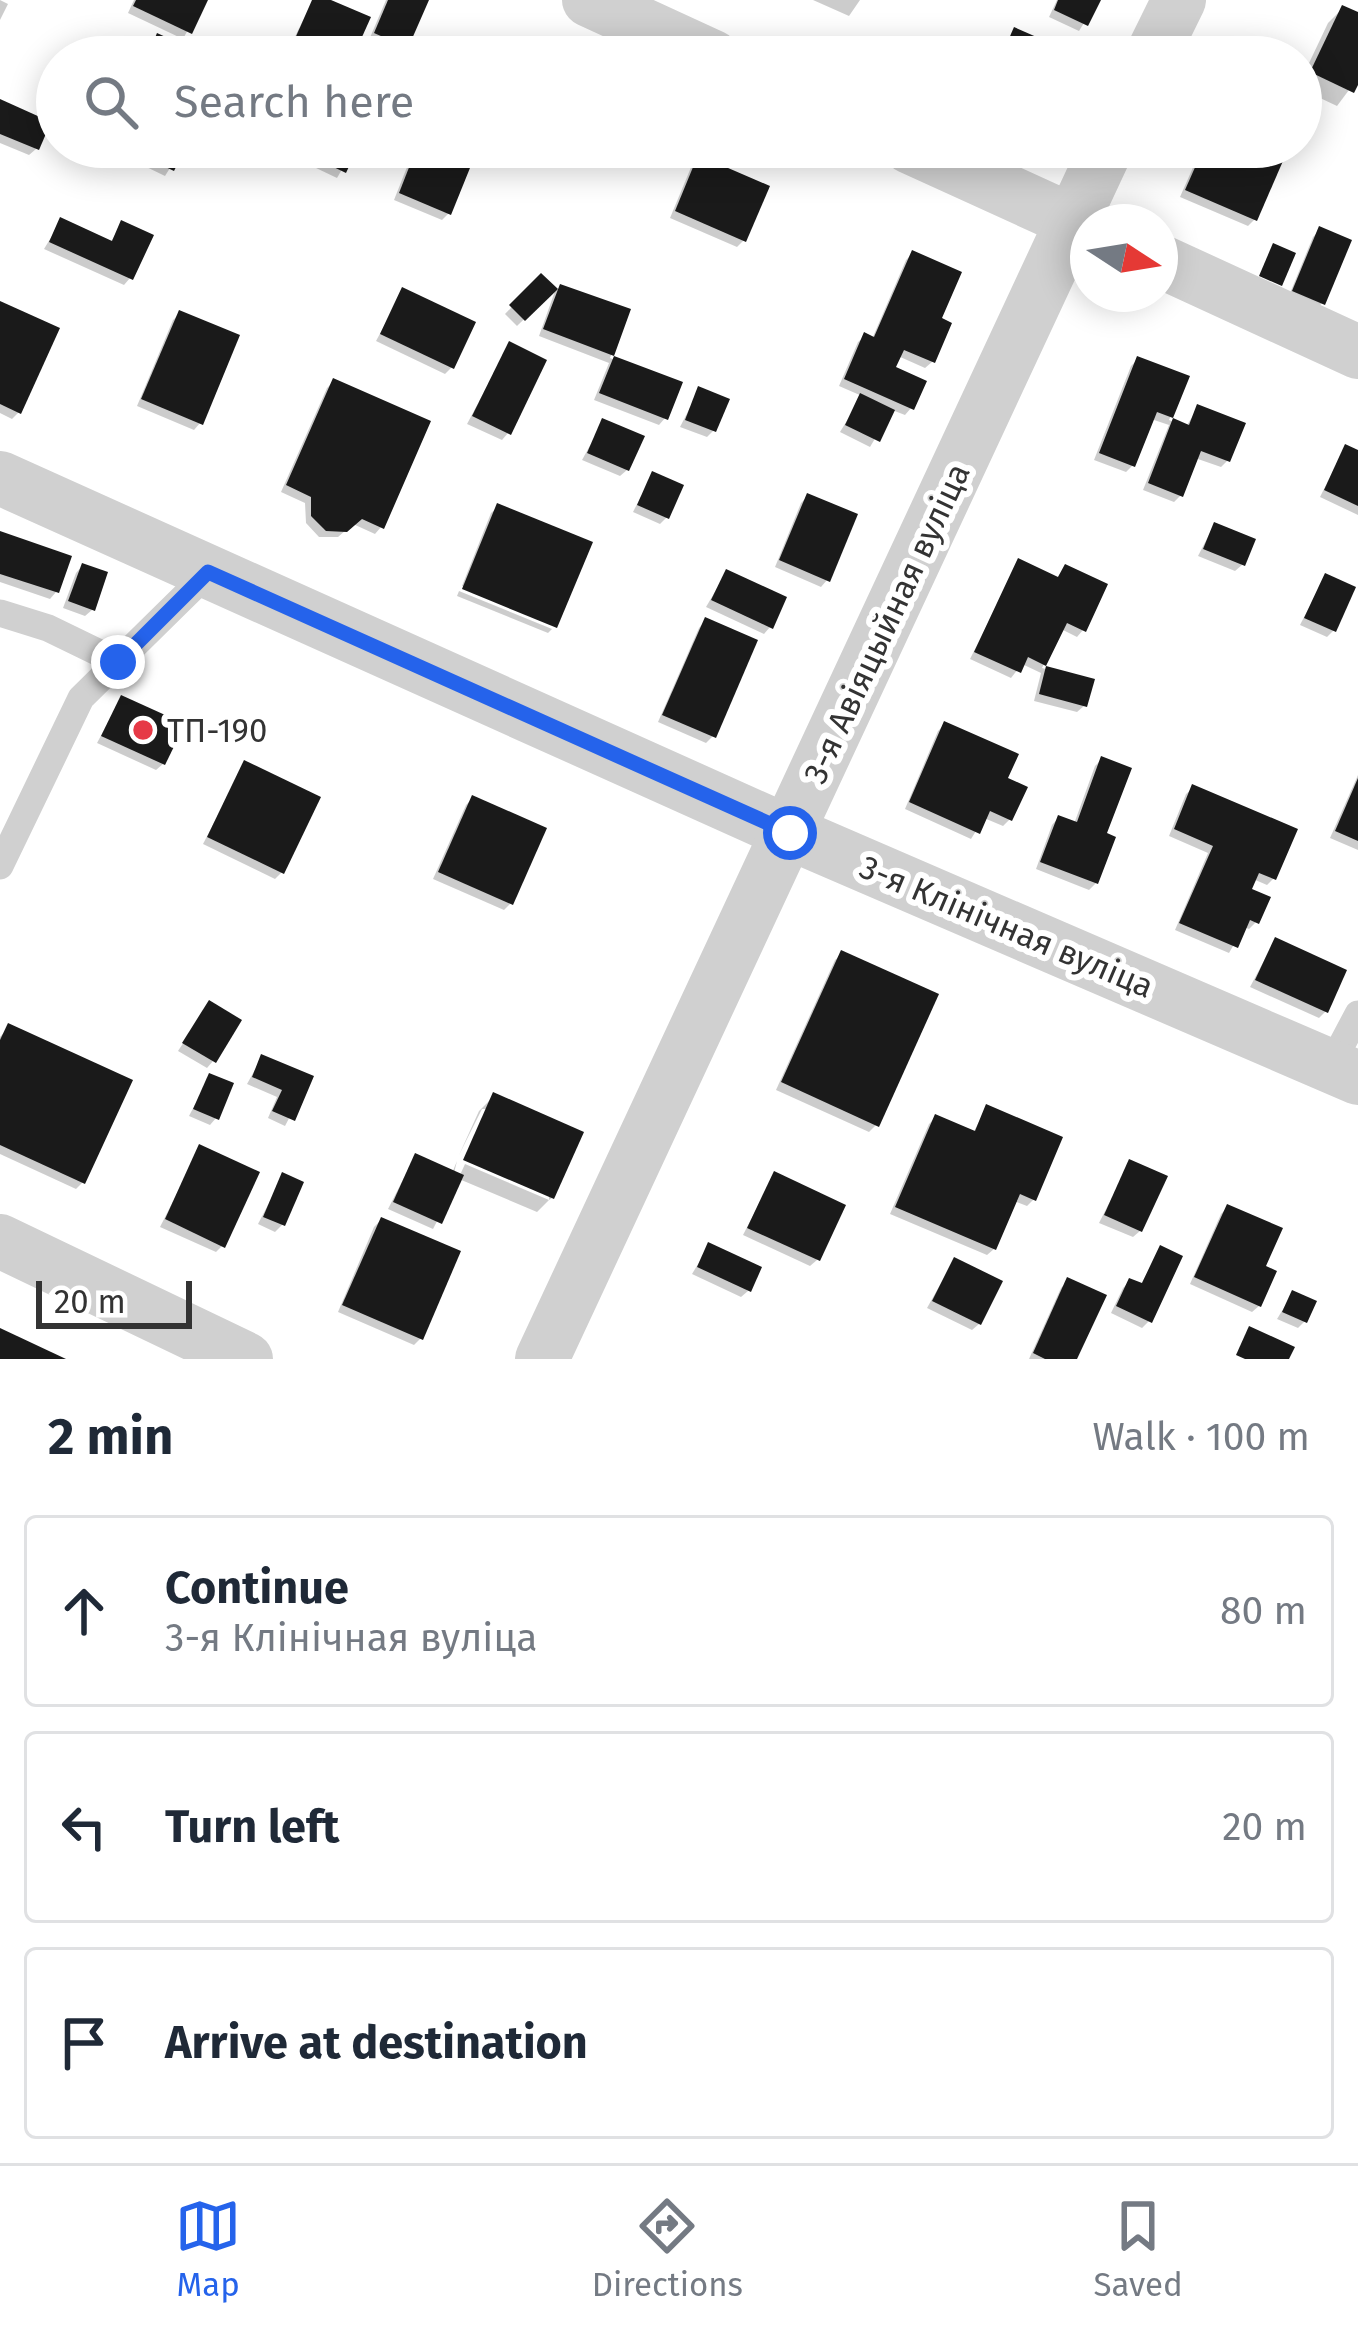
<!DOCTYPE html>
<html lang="en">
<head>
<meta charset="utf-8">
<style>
	:root { --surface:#fff; --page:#f6f6f7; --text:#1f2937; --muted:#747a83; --line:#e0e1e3; --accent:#2563eb }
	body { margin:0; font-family:"Fira Sans",sans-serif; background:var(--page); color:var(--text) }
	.compass { position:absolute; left:1070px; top:204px; width:108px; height:108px; border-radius:50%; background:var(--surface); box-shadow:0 6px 30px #0003; rotate:102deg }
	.scale { position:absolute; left:36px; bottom:30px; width:156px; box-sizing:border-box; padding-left:12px; border:6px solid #333; border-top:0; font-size:33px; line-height:42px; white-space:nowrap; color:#333; -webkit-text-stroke:9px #fff; paint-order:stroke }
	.stop { position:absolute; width:36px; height:36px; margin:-27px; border:9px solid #2563eb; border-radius:50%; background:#fff }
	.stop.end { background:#2563eb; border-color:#fff; box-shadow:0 3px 12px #0008 }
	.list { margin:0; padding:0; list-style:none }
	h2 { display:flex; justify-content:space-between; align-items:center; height:156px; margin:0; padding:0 48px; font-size:51px }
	h2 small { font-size:39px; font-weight:400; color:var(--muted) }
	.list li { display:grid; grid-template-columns:78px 1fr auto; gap:36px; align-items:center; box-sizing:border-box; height:192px; margin:0 24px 24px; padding:0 24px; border:3px solid var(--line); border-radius:12px }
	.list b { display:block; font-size:45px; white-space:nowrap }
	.list p { margin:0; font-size:39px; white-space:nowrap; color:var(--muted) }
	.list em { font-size:39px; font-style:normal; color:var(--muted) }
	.icon { flex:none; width:66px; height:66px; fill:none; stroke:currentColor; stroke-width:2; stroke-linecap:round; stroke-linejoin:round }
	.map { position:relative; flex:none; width:1358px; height:1359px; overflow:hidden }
	.search { position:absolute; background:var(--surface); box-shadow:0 6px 30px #0003; left:36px; right:36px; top:36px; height:132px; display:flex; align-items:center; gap:30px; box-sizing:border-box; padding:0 42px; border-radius:66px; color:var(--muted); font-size:45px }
	.sheet { height:804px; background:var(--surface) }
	nav { display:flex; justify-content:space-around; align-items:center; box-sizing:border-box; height:168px; border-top:3px solid var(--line); background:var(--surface); font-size:33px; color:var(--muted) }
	nav a { display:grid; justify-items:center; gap:6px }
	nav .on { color:var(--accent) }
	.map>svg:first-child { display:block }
</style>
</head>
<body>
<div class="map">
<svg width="1358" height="1359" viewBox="0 0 1358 1359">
	<rect width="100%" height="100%" fill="#fff"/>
	<g fill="#0003">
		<path d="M0,0L8,4L0,20Z"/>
		<path d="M134,0H204L183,39L128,13Z"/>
		<path d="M313,0H323L350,57H285Z"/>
		<path d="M386,0H425L399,53L369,40Z"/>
		<path d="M813,0H860L849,16Z"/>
		<path d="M1057,0H1098L1079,31L1049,17Z"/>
		<path d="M1343,8L1358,15V78L1337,106L1301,89V80L1328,23Z"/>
		<path d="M0,102L36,149L29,155L0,143Z"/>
		<path d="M140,147H183L165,176L134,161Z"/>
		<path d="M272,147H355L337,178Z"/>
		<path d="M415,147H439L449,213L442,220L394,200Z"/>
		<path d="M1202,147H1286L1255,219L1248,226L1180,197Z"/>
		<path d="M699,158L743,241L737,247L670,218L692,165Z"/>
		<path d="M61,221L110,243L122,224L130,278L124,285L44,249Z"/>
		<path d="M1320,230L1322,303L1316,310L1288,298L1313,237Z"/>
		<path d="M913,253L938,320L932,362L925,368L898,356L892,369L911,408L905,415L892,410L870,447L840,432L862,396L839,386L858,342L865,336L872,339L906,260Z"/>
		<path d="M541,277L554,290L517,326L505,314Z"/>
		<path d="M561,288L627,311L610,358L679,384L665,418L659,425L594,400L609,363L539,336L555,291Z"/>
		<path d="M403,291L452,367L445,374L376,341Z"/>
		<path d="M0,304L19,412L12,419L0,413Z"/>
		<path d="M180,314L200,423L194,430L137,406L173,320Z"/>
		<path d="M509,345L508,433L502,440L467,424Z"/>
		<path d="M1138,359L1186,378L1169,420L1186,427L1198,407L1227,461L1221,467L1195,458L1181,495L1174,502L1143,490L1169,425L1151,419L1132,466L1126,472L1094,460L1131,366Z"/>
		<path d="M333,382L381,527L375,534L353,524L338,537H319L306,523L305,503L281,492L327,388Z"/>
		<path d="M699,390L714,430L707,437L680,427Z"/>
		<path d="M603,422L627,470L620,476L582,460Z"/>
		<path d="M1345,447L1358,453V515L1320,497Z"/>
		<path d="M652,475L667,517L660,524L633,512Z"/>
		<path d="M808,496L827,580L821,587L775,567L801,503Z"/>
		<path d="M498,507L556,624L462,586L491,513Z"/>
		<path d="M1214,525L1242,565L1235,571L1198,556Z"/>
		<path d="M0,534L56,592L50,599L0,582Z"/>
		<path d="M1019,561L1056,579L1065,567L1083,630L1077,637L1061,629L1042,668L1091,681L1084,706L1077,712L1034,701L1041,673L1022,664L1011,678L970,659Z"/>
		<path d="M82,566L92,610L85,616L63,608L76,573Z"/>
		<path d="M726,573L770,627L764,634L706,607Z"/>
		<path d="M1325,576L1333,631L1327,637L1300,625Z"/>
		<path d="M459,591L552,629L548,633L457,596Z"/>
		<path d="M705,621L713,736L706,743L658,722L699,628Z"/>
		<path d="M121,698L163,764L156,770L97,743Z"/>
		<path d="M945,724L1004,780L1010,819L1003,826L984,818L971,839L905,809L938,731Z"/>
		<path d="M1101,760L1103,835L1096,883L1089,890L1036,869L1052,825L1058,818L1074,824L1095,766Z"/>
		<path d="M245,763L282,872L275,879L203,844Z"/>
		<path d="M1358,775V850L1330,838Z"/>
		<path d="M1193,788L1274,878L1267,885L1253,879L1248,891L1256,922L1249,929L1244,927L1229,953L1175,930L1208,853L1169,836L1186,794Z"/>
		<path d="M473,798L510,904L504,910L433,879L466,805Z"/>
		<path d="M1275,940L1326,1011L1319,1018L1250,987Z"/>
		<path d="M842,954L876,1125L869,1132L776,1090L835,960Z"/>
		<path d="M209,1004L213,1061L207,1068L178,1051Z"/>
		<path d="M9,1027L83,1182L76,1189L0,1154V1037Z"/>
		<path d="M262,1057L310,1078L285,1126L268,1118L277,1097L247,1084Z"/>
		<path d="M210,1076L216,1118L210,1125L189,1116Z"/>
		<path d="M494,1096L552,1198L549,1200V1194L489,1109H482L459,1155L479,1111Z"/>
		<path d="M987,1107L1034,1199L1027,1206L1014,1201L994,1249L987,1255L890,1214L929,1124L936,1117L973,1133Z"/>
		<path d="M200,1148L222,1246L216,1252L160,1227Z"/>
		<path d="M415,1156L452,1173L457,1161L454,1173L460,1175L465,1164L549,1200L537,1212L459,1179L433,1229L388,1209Z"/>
		<path d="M1130,1162L1140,1231L1133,1237L1099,1223Z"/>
		<path d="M774,1175L817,1260L810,1266L743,1235Z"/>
		<path d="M283,1176L282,1225L275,1232L258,1224Z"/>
		<path d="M1228,1207L1262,1267L1259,1306L1252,1312L1190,1284L1221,1214Z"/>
		<path d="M381,1220L421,1338L414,1345L338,1312L374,1227Z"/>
		<path d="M709,1246L748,1291L741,1297L692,1274Z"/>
		<path d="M1161,1248L1149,1321L1142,1328L1111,1313L1123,1288L1130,1281L1140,1286Z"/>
		<path d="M954,1260L979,1324L972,1330L927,1308Z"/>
		<path d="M1068,1281L1074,1359H1029L1061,1288Z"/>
		<path d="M1293,1293L1305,1321L1298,1328L1277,1319Z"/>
	</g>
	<g fill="#1a1a1a">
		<path d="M136,0H208L192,34L133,6Z"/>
		<path d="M312,0H331L371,17L353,57H287Z"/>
		<path d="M388,0H429L408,48L374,33Z"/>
		<path d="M1058,0H1101L1088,26L1054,10Z"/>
		<path d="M1342,5L1358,12V85L1354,93L1310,72Z"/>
		<path d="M1014,27L1073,53L1071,57H1001Z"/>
		<path d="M157,33L209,57H147Z"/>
		<path d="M473,37L517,57H465Z"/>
		<path d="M0,99L51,122L39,150L0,134Z"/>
		<path d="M141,147H186L174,171L138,154Z"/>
		<path d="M292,147H358L346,173Z"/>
		<path d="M417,147H447L474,158L451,215L399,193Z"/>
		<path d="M1204,147H1289L1257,221L1185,190Z"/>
		<path d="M698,155L770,186L746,242L675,211Z"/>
		<path d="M60,217L112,241L121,220L154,235L133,280L49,242Z"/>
		<path d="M1319,226L1352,240L1325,305L1292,291Z"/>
		<path d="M1273,243L1296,253L1282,286L1259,276Z"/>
		<path d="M912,250L962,272L942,318L952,323L935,363L904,350L896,367L927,381L914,410L844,379L864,332L874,337Z"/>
		<path d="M541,273L558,289L525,321L509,305Z"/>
		<path d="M560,284L631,309L614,356L683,382L668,420L599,393L614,356L543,329Z"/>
		<path d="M402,287L476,322L454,369L380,334Z"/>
		<path d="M0,301L60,328L21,414L0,404Z"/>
		<path d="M179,310L240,335L203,425L141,399Z"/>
		<path d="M509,341L547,360L511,435L472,416Z"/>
		<path d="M1137,356L1190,376L1173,418L1157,412L1135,467L1099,453Z"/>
		<path d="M333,378L431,421L384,529L362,519L347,532L326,531L311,516V497L286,485Z"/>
		<path d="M698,386L730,399L716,432L685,420Z"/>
		<path d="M860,393L895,410L880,442L845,425Z"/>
		<path d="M1197,404L1246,423L1230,462L1201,451L1183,497L1148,483L1173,418L1189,425Z"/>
		<path d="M602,418L645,436L629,471L587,453Z"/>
		<path d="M1345,444L1358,450V506L1324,490Z"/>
		<path d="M652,471L684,485L669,519L637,505Z"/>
		<path d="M807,493L858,514L830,582L779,560Z"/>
		<path d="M497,503L593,542L557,628L462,589Z"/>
		<path d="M1214,522L1256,539L1245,566L1203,549Z"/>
		<path d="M0,531L72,556L59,593L0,574Z"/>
		<path d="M1018,558L1058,577L1065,564L1108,584L1086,632L1067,623L1046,666L1028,657L1021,673L974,652Z"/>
		<path d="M82,563L108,572L95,611L68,601Z"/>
		<path d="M726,569L787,597L773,629L711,600Z"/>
		<path d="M1325,573L1356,587L1336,632L1304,618Z"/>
		<path d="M705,617L758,640L716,738L662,715Z"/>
		<path d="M1046,666L1095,679L1087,707L1039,694Z"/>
		<path d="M121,695L185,724L165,765L101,736Z"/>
		<path d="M944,721L1019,754L1008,778L1028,787L1012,821L990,811L980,834L909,802Z"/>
		<path d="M1101,756L1132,768L1107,833L1116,837L1098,884L1040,862L1058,815L1077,822Z"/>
		<path d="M244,760L321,797L284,874L207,837Z"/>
		<path d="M1358,778V841L1335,831Z"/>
		<path d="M1192,784L1298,829L1276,880L1259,873L1252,889L1271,897L1259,924L1250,920L1238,948L1179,923L1213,846L1174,829Z"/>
		<path d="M472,795L547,828L513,905L438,872Z"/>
		<path d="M1275,937L1347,970L1328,1013L1255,980Z"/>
		<path d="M841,950L939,994L879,1127L781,1082Z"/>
		<path d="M209,1000L242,1020L216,1063L182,1043Z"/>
		<path d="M8,1023L133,1080L85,1184L0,1145V1040Z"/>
		<path d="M261,1054L314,1076L295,1121L272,1111L282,1090L252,1077Z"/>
		<path d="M209,1073L234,1083L219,1120L193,1109Z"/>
		<path d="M493,1092L584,1132L554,1199L463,1160Z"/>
		<path d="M986,1104L1063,1137L1036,1201L1020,1194L996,1250L895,1207L935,1114L975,1131Z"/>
		<path d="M199,1144L260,1172L225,1248L165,1219Z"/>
		<path d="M415,1153L464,1175L442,1224L393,1202Z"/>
		<path d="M1129,1159L1168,1176L1142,1232L1104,1215Z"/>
		<path d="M774,1171L846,1205L820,1261L747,1228Z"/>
		<path d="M282,1172L304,1182L285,1226L263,1217Z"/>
		<path d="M1227,1204L1283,1228L1266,1266L1277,1271L1261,1307L1194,1277Z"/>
		<path d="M381,1217L461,1251L423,1340L342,1305Z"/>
		<path d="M708,1242L762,1267L751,1292L697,1267Z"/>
		<path d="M1160,1245L1183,1256L1152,1323L1116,1306L1129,1278L1142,1283Z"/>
		<path d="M954,1257L1003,1281L981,1325L932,1301Z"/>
		<path d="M1067,1277L1107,1295L1077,1359H1045L1033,1353Z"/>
		<path d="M1292,1290L1317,1301L1307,1323L1282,1312Z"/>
		<path d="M1249,1326L1295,1347L1289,1359H1245L1236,1355Z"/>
		<path d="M0,1328L66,1359H0Z"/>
	</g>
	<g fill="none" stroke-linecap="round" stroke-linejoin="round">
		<g stroke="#d0d0d0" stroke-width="27">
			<path d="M0,613L48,628L118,662"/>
			<path d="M0,866L81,698L208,573"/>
			<path d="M1331,1065L1358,1014"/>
		</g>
		<g stroke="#d0d0d0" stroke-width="54">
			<path d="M589,0L713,57"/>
			<path d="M1151,57L1179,0"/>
			<path d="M910,147L1088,228"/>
			<path d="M1160,261L1358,352"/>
			<path d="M0,478L790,833L1358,1078"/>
			<path d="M0,1241L246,1359"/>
			<path d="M542,1359L1107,147"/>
		</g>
	</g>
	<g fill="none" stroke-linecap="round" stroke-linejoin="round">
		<path stroke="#2563eb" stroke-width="15" d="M118,662L208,572L790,833"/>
	</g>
	<circle fill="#e63946" stroke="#fff" stroke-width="4.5" cx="143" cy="730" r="12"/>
	<g text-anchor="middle" stroke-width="12" stroke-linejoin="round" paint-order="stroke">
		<g font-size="33" fill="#333" stroke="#fff">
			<text transform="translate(886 623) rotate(-65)" y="12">3-я Авіяцыйная вуліца</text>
			<text transform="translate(1007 926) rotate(23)" y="12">3-я Клінічная вуліца</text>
		</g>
		<g font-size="33" fill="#333" stroke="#fff" text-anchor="start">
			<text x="167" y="742">ТП-190</text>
		</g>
	</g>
</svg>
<svg class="compass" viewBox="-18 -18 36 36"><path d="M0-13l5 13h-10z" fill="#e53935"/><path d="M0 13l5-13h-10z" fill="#747a83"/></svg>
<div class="scale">20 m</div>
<div class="stop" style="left:790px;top:833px"></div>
<div class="stop end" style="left:118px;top:662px"></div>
<div class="search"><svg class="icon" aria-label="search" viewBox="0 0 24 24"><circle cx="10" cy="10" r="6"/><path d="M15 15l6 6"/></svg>Search here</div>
</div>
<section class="sheet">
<h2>2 min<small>Walk · 100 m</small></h2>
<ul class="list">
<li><svg class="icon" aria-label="ahead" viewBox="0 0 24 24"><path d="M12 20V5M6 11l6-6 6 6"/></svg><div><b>Continue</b><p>3-я Клінічная вуліца</p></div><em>80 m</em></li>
<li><svg class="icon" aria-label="left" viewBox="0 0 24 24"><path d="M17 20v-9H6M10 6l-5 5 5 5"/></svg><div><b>Turn left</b></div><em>20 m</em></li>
<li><svg class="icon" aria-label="arrive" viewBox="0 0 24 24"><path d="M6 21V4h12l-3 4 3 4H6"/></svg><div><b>Arrive at destination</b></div></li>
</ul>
</section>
<nav>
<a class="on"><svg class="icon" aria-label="map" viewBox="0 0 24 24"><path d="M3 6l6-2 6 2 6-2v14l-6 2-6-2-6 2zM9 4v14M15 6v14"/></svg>Map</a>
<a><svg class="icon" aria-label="directions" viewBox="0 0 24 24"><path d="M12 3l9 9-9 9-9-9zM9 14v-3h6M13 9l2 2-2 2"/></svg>Directions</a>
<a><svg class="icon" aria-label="saved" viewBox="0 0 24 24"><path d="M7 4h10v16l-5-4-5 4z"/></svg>Saved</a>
</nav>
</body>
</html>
